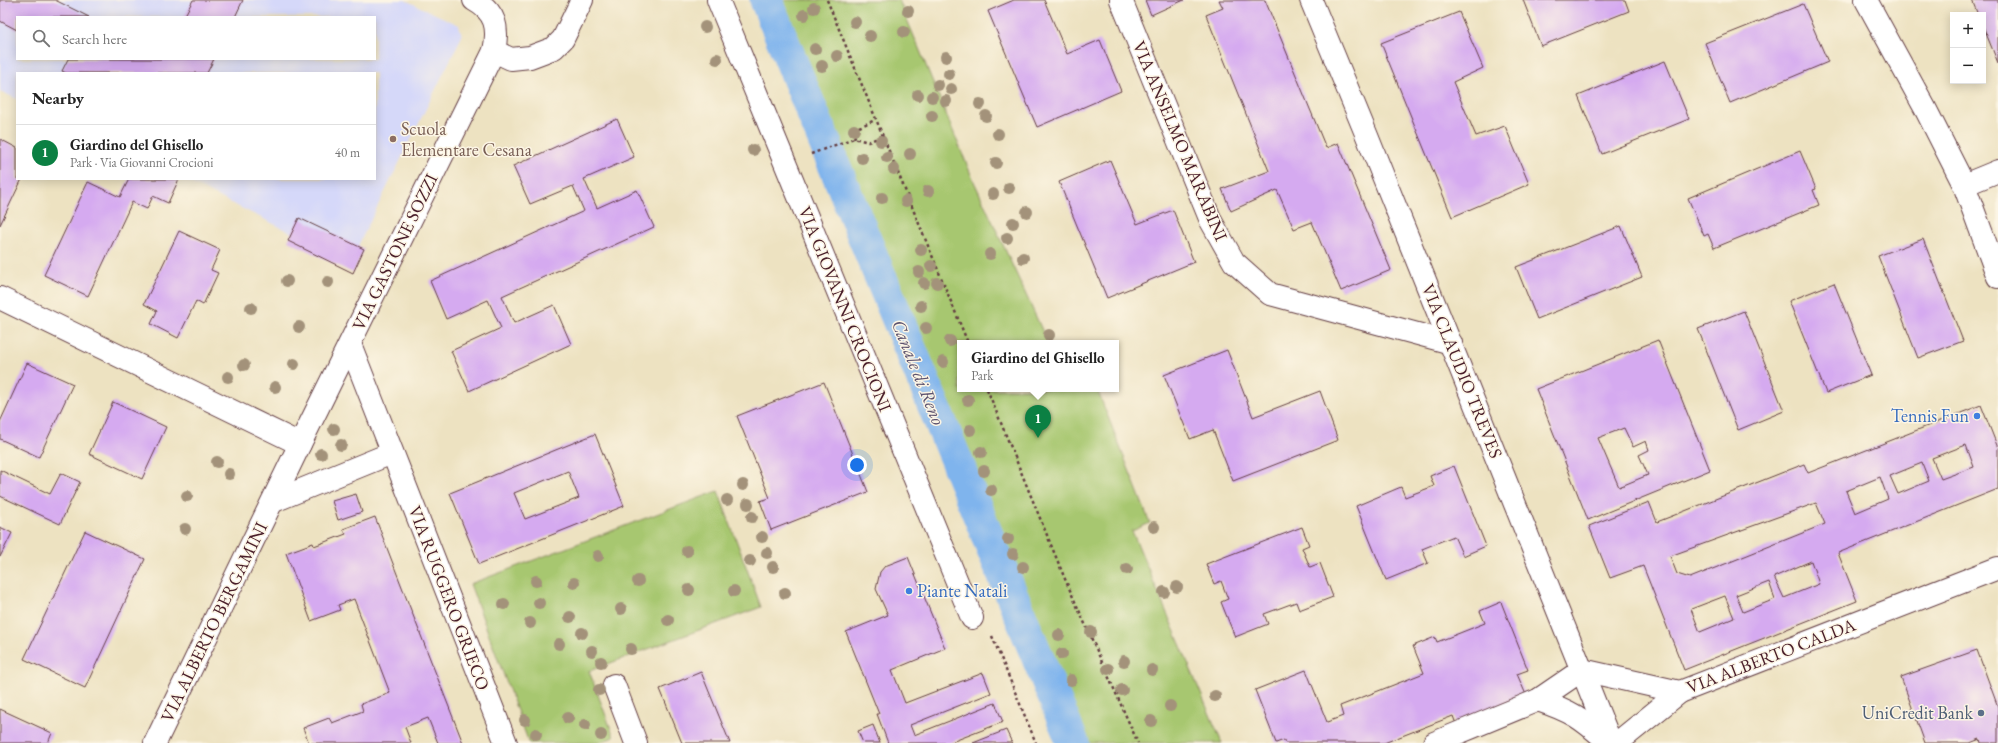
<!DOCTYPE html>
<html lang="en">
<head>
<meta charset="utf-8">
<style>
	:root { --surface:#fff; --page:#f2f2f2; --text:#222; --muted:#767676; --line:#e0e0e0; --accent:#0b8043 }
	body { margin:0; font-family:"EB Garamond",serif; background:var(--page); color:var(--text) }
	.controls { position:absolute; right:12px; top:12px; display:grid; overflow:hidden; border-radius:0px; box-shadow:0 2px 10px #0003 }
	.controls button { width:36px; height:36px; display:grid; place-items:center; padding:0; border:0; border-bottom:1px solid var(--line); background:var(--surface); color:var(--text); font:20px sans-serif }
	.you { position:absolute; left:857px; top:465px; width:14px; height:14px; margin:-10px; border:3px solid #fff; border-radius:50%; background:#1a73e8; box-shadow:0 0 0 6px #1a73e833 }
	.badge { display:grid; place-items:center; width:26px; height:26px; border-radius:50%; background:var(--accent); color:#fff; font-size:13px; font-weight:700 }
	.pin { position:absolute; translate:-50% -33px; filter:drop-shadow(0 1px 2px #0008) }
	.pin::after { content:''; position:absolute; top:21px; width:14px; height:12px; background:inherit; clip-path:polygon(0 0,100% 0,50% 100%) }
	.popup { position:absolute; left:957px; top:340px; width:162px; height:52px; box-sizing:border-box; display:grid; place-content:center; border-radius:0px; background:var(--surface); filter:drop-shadow(0 1px 3px #0005); font-size:13px; white-space:nowrap; color:var(--muted) }
	.popup b { font-size:15px; color:var(--text) }
	.popup::after { content:''; position:absolute; left:50%; top:100%; margin-left:-8px; border:8px solid transparent; border-top-color:var(--surface) }
	.list { margin:0; padding:0; list-style:none }
	h2 { display:flex; justify-content:space-between; align-items:center; height:52px; margin:0; padding:0 16px; font-size:17px }
	h2 small { font-size:13px; font-weight:400; color:var(--muted) }
	.list li { display:grid; grid-template-columns:26px 1fr auto; gap:12px; align-items:center; box-sizing:border-box; height:56px; padding:0 16px; border-top:1px solid var(--line) }
	.list b { display:block; font-size:15px; white-space:nowrap }
	.list p { margin:0; font-size:13px; white-space:nowrap; color:var(--muted) }
	.list em { font-size:13px; font-style:normal; color:var(--muted) }
	.icon { flex:none; width:22px; height:22px; fill:none; stroke:currentColor; stroke-width:2; stroke-linecap:round; stroke-linejoin:round }
	.map { position:relative; flex:none; width:1998px; height:743px; overflow:hidden }
	.search { position:absolute; background:var(--surface); box-shadow:0 2px 10px #0003; left:16px; top:16px; width:360px; height:44px; display:flex; align-items:center; gap:10px; box-sizing:border-box; padding:0 14px; border-radius:0px; color:var(--muted); font-size:15px }
	.panel { position:absolute; background:var(--surface); box-shadow:0 2px 10px #0003; left:16px; top:72px; width:360px; height:108px; border-radius:0px }
	.map>svg:first-child { display:block }
</style>
</head>
<body>
<div class="map">
<svg width="1998" height="743" viewBox="0 0 1998 743">
	<rect width="100%" height="100%" fill="#fcf5e5"/>
	<filter id="ink" filterUnits="userSpaceOnUse"><feTurbulence type="fractalNoise" baseFrequency=".025" numOctaves="2"/><feDisplacementMap in="SourceGraphic" scale="8" xChannelSelector="R" yChannelSelector="G"/><feConvolveMatrix kernelMatrix="1 2 1 2 8 2 1 2 1" color-interpolation-filters="sRGB"/></filter>
	<filter id="wash" filterUnits="userSpaceOnUse"><feTurbulence type="fractalNoise" baseFrequency=".012" numOctaves="4" result="noise"/><feDisplacementMap in="SourceGraphic" scale="16" xChannelSelector="R" yChannelSelector="G"/><feGaussianBlur stdDeviation="0.9" result="paint"/><feColorMatrix in="noise" values="0 0 0 0 0 0 0 0 0 0 0 0 0 0 0 0 0 1.4 0 .05"/><feComposite in="paint" operator="in"/></filter>
	<g filter="url(#wash)">
		<rect width="100%" height="100%" fill="#ede2c1"/>
		<path fill="#d5d8f9" fill-rule="evenodd" d="M0,0H405L459,25L462,36L350,262L183,179H375V73H17V99L0,91ZM17,17H375V59H17Z"/>
		<g fill="#a7c76f" stroke="#78734d">
			<path d="M776,0H899L972,177L1048,343H960V389H1097L1150,523L1132,531L1222,743H1087Z"/>
			<path d="M718,491L761,607L589,671L614,737L598,743H529L470,584Z"/>
		</g>
		<g fill="none" stroke-linecap="round" stroke-linejoin="round">
			<path stroke="#7fb4ed" stroke-width="33" d="M766,0L1073,743"/>
		</g>
		<g id="blocks">
			<g fill="#d5aaf0" fill-rule="evenodd">
				<path d="M0,0H55L89,17H17V30L0,21Z"/>
				<path d="M193,0H243L235,17H184Z"/>
				<path d="M1014,0H1044L1067,54L1100,40L1121,91L1037,127L988,11Z"/>
				<path d="M1145,0H1184L1151,15Z"/>
				<path d="M1219,0H1265L1326,148L1338,143L1391,270L1341,291L1312,222L1294,229L1277,190L1231,211L1222,189L1269,171L1206,15L1223,8Z"/>
				<path d="M1523,0H1625L1629,11L1541,46Z"/>
				<path d="M1972,0H1998V63L1983,26V15H1978Z"/>
				<path d="M1803,4L1828,62L1730,103L1705,43Z"/>
				<path d="M1459,12L1483,68L1453,82L1476,136L1505,126L1529,184L1452,217L1381,43Z"/>
				<path d="M68,59H214L207,73H66L62,71Z"/>
				<path d="M1665,61L1689,119L1602,154L1578,96Z"/>
				<path d="M617,119L634,157L584,179L597,208L637,190L654,227L502,296L514,323L554,305L571,344L469,391L451,351L501,328L488,300L446,319L430,281L584,211L573,186L530,204L513,166Z"/>
				<path d="M0,139L17,148V179H22L0,225Z"/>
				<path d="M1800,151L1816,189L1813,190L1819,205L1714,248L1708,234L1704,236L1688,198Z"/>
				<path d="M1110,160L1137,224L1173,210L1194,262L1107,298L1059,182Z"/>
				<path d="M129,179H179L168,203L153,196L147,209L132,202L88,296L44,275L88,182L120,197Z"/>
				<path d="M299,218L364,249L353,273L288,241Z"/>
				<path d="M1621,226L1642,277L1537,319L1516,267Z"/>
				<path d="M179,231L220,250L211,270L218,273L203,305L196,301L178,338L151,324L157,311L144,304Z"/>
				<path d="M1923,239L1963,341L1918,358L1878,256Z"/>
				<path d="M1834,283L1871,375L1826,393L1789,301Z"/>
				<path d="M1744,311L1784,411L1738,430L1698,329Z"/>
				<path d="M1658,340L1710,470L1588,520L1536,389ZM1624,428L1633,447L1646,441L1649,450L1639,455L1648,475L1619,487L1598,438Z"/>
				<path d="M1227,350L1253,417L1320,391L1338,440L1233,481L1213,430L1190,439L1164,375Z"/>
				<path d="M27,363L73,384L39,457L0,439V422Z"/>
				<path d="M824,382L868,492L771,530L760,501L770,498L737,416Z"/>
				<path d="M113,402L166,427L142,479L89,454Z"/>
				<path d="M1981,405L1998,448V489L1838,553L1857,601L1684,670L1643,566L1610,578L1589,526L1649,502L1657,522L1804,464L1808,473ZM1966,445L1974,467L1941,479L1932,458ZM1922,463L1929,481L1898,494L1890,476ZM1880,477L1888,499L1855,513L1846,491ZM1816,503L1825,524L1690,578L1677,574L1670,556ZM1811,561L1819,584L1784,598L1774,577ZM1769,582L1775,599L1743,612L1736,595ZM1725,596L1734,618L1700,632L1691,609Z"/>
				<path d="M595,434L624,506L479,564L450,493ZM568,471L579,498L525,519L514,493Z"/>
				<path d="M1454,466L1486,546L1463,556L1454,536L1422,549L1428,563L1386,580L1356,506L1401,487L1405,497L1434,486L1430,476Z"/>
				<path d="M0,470L50,494L61,473L80,482L60,524L0,496Z"/>
				<path d="M356,494L362,512L338,520L332,501Z"/>
				<path d="M375,517L402,587L463,743H438L428,718L405,727L411,743H309L303,728L329,718L332,723L363,711L361,704L390,693L354,599L338,605L340,610L311,621L286,553L313,543L314,546L346,534L343,529Z"/>
				<path d="M0,527L12,533L0,557Z"/>
				<path d="M1302,527L1309,545L1302,548L1310,567L1320,563L1333,597L1299,610L1296,602L1264,614L1268,624L1235,637L1221,602L1228,599L1221,581L1214,584L1206,564Z"/>
				<path d="M85,531L145,559L85,688L24,659Z"/>
				<path d="M908,557L945,648L892,670L905,703L983,673L991,693L910,725L914,735L995,703L1003,722L949,743H888L877,714H879L846,632L888,615L876,589L880,572L885,566Z"/>
				<path d="M1501,602L1528,670L1517,674L1527,697L1456,724L1453,716L1384,743H1285L1284,740L1276,743L1255,690L1306,670L1327,722L1343,716L1340,706L1424,673L1413,646L1435,637L1437,642L1485,623L1480,611Z"/>
				<path d="M1977,650L1998,707V743H1981L1980,739L1970,743H1925L1901,677Z"/>
				<path d="M701,672L730,743H682L660,689Z"/>
				<path d="M0,709L52,733L48,743H0Z"/>
				<path d="M873,725L880,743H863L858,731Z"/>
				<path d="M1006,730L1012,743H973Z"/>
			</g>
		</g>
	</g>
	<g filter="url(#ink)">
		<use href="#blocks" fill-opacity="0" stroke="#623c42" stroke-width="1"/>
		<g fill="none" stroke-linecap="round" stroke-linejoin="round">
			<g stroke="#623c42" stroke-width="24">
				<g id="minor">
					<path d="M718,0L972,618"/>
					<path d="M1121,0L1211,221L1234,262L1270,294L1451,343"/>
					<path d="M1311,0L1367,136L1611,743"/>
					<path d="M494,51L511,59L530,57L554,48L563,39L582,0"/>
					<path d="M1964,185L1998,171"/>
					<path d="M0,298L300,444"/>
					<path d="M350,344L506,743"/>
					<path d="M274,501L392,453"/>
					<path d="M614,685L636,743"/>
					<path d="M1538,700C1571,711 1582,718 1608,742"/>
					<path d="M155,743L300,444L494,51C499,28 496,12 474,0"/>
					<path d="M1434,743L1538,700L1582,670L1680,692L1998,568"/>
					<path d="M1617,743L1680,692"/>
				</g>
			</g>
			<g stroke="#623c42" stroke-width="24">
				<path id="major" d="M1866,0L1925,108L1964,185L1998,277"/>
			</g>
			<g stroke="#623c42" stroke-width="2.5" stroke-dasharray="3 3" stroke-linecap="butt">
				<path d="M827,0L968,343"/>
				<path d="M854,138L859,127L875,120"/>
				<path d="M811,154L854,138L868,142L882,136"/>
				<path d="M987,389L1065,579L1138,743"/>
				<path d="M992,636L1036,743"/>
			</g>
			<use href="#minor" stroke="#fff" stroke-width="22"/>
			<use href="#major" stroke="#fff" stroke-width="22"/>
		</g>
		<g fill="#a3927a">
			<circle cx="814" cy="8" r="6"/>
			<circle cx="908" cy="11" r="6"/>
			<circle cx="804" cy="15" r="6"/>
			<circle cx="855" cy="22" r="6"/>
			<circle cx="705" cy="27" r="6"/>
			<circle cx="904" cy="32" r="6"/>
			<circle cx="870" cy="36" r="6"/>
			<circle cx="815" cy="49" r="6"/>
			<circle cx="837" cy="56" r="6"/>
			<circle cx="946" cy="57" r="6"/>
			<circle cx="717" cy="59" r="6"/>
			<circle cx="822" cy="66" r="6"/>
			<circle cx="949" cy="74" r="6"/>
			<circle cx="938" cy="85" r="6"/>
			<circle cx="951" cy="89" r="6"/>
			<circle cx="918" cy="95" r="6"/>
			<circle cx="932" cy="97" r="6"/>
			<circle cx="946" cy="101" r="6"/>
			<circle cx="980" cy="104" r="6"/>
			<circle cx="932" cy="116" r="6"/>
			<circle cx="986" cy="116" r="6"/>
			<circle cx="854" cy="130" r="6"/>
			<circle cx="998" cy="134" r="6"/>
			<circle cx="881" cy="141" r="6"/>
			<circle cx="753" cy="150" r="6"/>
			<circle cx="910" cy="154" r="6"/>
			<circle cx="887" cy="157" r="6"/>
			<circle cx="862" cy="158" r="6"/>
			<circle cx="996" cy="163" r="6"/>
			<circle cx="894" cy="169" r="6"/>
			<circle cx="1009" cy="188" r="6"/>
			<circle cx="928" cy="191" r="6"/>
			<circle cx="993" cy="194" r="6"/>
			<circle cx="882" cy="198" r="6"/>
			<circle cx="906" cy="201" r="6"/>
			<circle cx="1027" cy="212" r="6"/>
			<circle cx="1013" cy="223" r="6"/>
			<circle cx="1007" cy="238" r="6"/>
			<circle cx="921" cy="250" r="6"/>
			<circle cx="990" cy="254" r="6"/>
			<circle cx="1023" cy="258" r="6"/>
			<circle cx="931" cy="266" r="6"/>
			<circle cx="919" cy="272" r="6"/>
			<circle cx="287" cy="281" r="6"/>
			<circle cx="328" cy="282" r="6"/>
			<circle cx="924" cy="283" r="6"/>
			<circle cx="937" cy="283" r="6"/>
			<circle cx="921" cy="306" r="6"/>
			<circle cx="251" cy="308" r="6"/>
			<circle cx="299" cy="327" r="6"/>
			<circle cx="926" cy="328" r="6"/>
			<circle cx="1049" cy="335" r="6"/>
			<circle cx="950" cy="341" r="6"/>
			<circle cx="943" cy="362" r="6"/>
			<circle cx="294" cy="364" r="6"/>
			<circle cx="244" cy="365" r="6"/>
			<circle cx="228" cy="377" r="6"/>
			<circle cx="275" cy="387" r="6"/>
			<circle cx="968" cy="400" r="6"/>
			<circle cx="334" cy="429" r="6"/>
			<circle cx="970" cy="430" r="6"/>
			<circle cx="341" cy="445" r="6"/>
			<circle cx="981" cy="452" r="6"/>
			<circle cx="321" cy="454" r="6"/>
			<circle cx="217" cy="462" r="6"/>
			<circle cx="984" cy="471" r="6"/>
			<circle cx="229" cy="474" r="6"/>
			<circle cx="743" cy="485" r="6"/>
			<circle cx="991" cy="490" r="6"/>
			<circle cx="187" cy="496" r="6"/>
			<circle cx="727" cy="500" r="6"/>
			<circle cx="748" cy="504" r="6"/>
			<circle cx="752" cy="517" r="6"/>
			<circle cx="1154" cy="527" r="6"/>
			<circle cx="185" cy="529" r="6"/>
			<circle cx="762" cy="537" r="6"/>
			<circle cx="1008" cy="539" r="6"/>
			<circle cx="687" cy="551" r="6"/>
			<circle cx="767" cy="553" r="6"/>
			<circle cx="1013" cy="554" r="6"/>
			<circle cx="598" cy="556" r="6"/>
			<circle cx="750" cy="561" r="6"/>
			<circle cx="773" cy="567" r="6"/>
			<circle cx="1023" cy="567" r="6"/>
			<circle cx="1127" cy="569" r="6"/>
			<circle cx="536" cy="581" r="6"/>
			<circle cx="638" cy="581" r="6"/>
			<circle cx="574" cy="583" r="6"/>
			<circle cx="1177" cy="587" r="6"/>
			<circle cx="689" cy="590" r="6"/>
			<circle cx="734" cy="591" r="6"/>
			<circle cx="1164" cy="592" r="6"/>
			<circle cx="785" cy="593" r="6"/>
			<circle cx="539" cy="603" r="6"/>
			<circle cx="504" cy="604" r="6"/>
			<circle cx="621" cy="609" r="6"/>
			<circle cx="570" cy="617" r="6"/>
			<circle cx="668" cy="620" r="6"/>
			<circle cx="530" cy="623" r="6"/>
			<circle cx="1091" cy="632" r="6"/>
			<circle cx="582" cy="633" r="6"/>
			<circle cx="1059" cy="635" r="6"/>
			<circle cx="559" cy="644" r="6"/>
			<circle cx="631" cy="649" r="6"/>
			<circle cx="592" cy="651" r="6"/>
			<circle cx="1062" cy="654" r="6"/>
			<circle cx="1124" cy="661" r="6"/>
			<circle cx="601" cy="662" r="6"/>
			<circle cx="1108" cy="669" r="6"/>
			<circle cx="1152" cy="670" r="6"/>
			<circle cx="1071" cy="680" r="6"/>
			<circle cx="599" cy="690" r="6"/>
			<circle cx="1122" cy="690" r="6"/>
			<circle cx="1215" cy="696" r="6"/>
			<circle cx="1170" cy="706" r="6"/>
			<circle cx="568" cy="718" r="6"/>
			<circle cx="525" cy="720" r="6"/>
			<circle cx="1151" cy="721" r="6"/>
			<circle cx="585" cy="725" r="6"/>
			<circle cx="536" cy="734" r="6"/>
			<circle cx="601" cy="735" r="6"/>
		</g>
	</g>
	<circle fill="#8d6e63" stroke="#fcf5e5" stroke-width="1.5" cx="393" cy="139" r="4"/>
	<g fill="#3f7fe0" stroke="#fcf5e5" stroke-width="1.5">
		<circle cx="1977" cy="416" r="4"/>
		<circle cx="909" cy="591" r="4"/>
	</g>
	<circle fill="#5c6f8a" stroke="#fcf5e5" stroke-width="1.5" cx="1981" cy="713" r="4"/>
	<g text-anchor="middle" stroke-width="3" stroke-linejoin="round" paint-order="stroke">
		<g font-size="18" fill="#785e54" stroke="#fcf5e5" text-anchor="start">
			<text x="401" y="135">Scuola<tspan x="401" dy="21">Elementare Cesana</tspan></text>
		</g>
		<g font-size="18" fill="#4a1f2b" stroke="#fcf5e5">
			<text transform="translate(1180 141) rotate(67)" y="6">VIA ANSELMO MARABINI</text>
			<text transform="translate(395 252) rotate(-64)" y="6">VIA GASTONE SOZZI</text>
			<text transform="translate(845 309) rotate(68)" y="6">VIA GIOVANNI CROCIONI</text>
			<text transform="translate(1462 371) rotate(68)" y="6">VIA CLAUDIO TREVES</text>
			<text transform="translate(449 598) rotate(69)" y="6">VIA RUGGERO GRIECO</text>
			<text transform="translate(214 622) rotate(-64)" y="6">VIA ALBERTO BERGAMINI</text>
			<text transform="translate(1771 656) rotate(-21)" y="6">VIA ALBERTO CALDA</text>
		</g>
		<g font-size="18" fill="#366cbe" stroke="#fcf5e5" text-anchor="end">
			<text x="1969" y="422">Tennis Fun</text>
			<text x="917" y="597" text-anchor="start">Piante Natali</text>
		</g>
		<g font-size="18" fill="#4e5e75" stroke="#fcf5e5" text-anchor="end">
			<text x="1973" y="719">UniCredit Bank</text>
		</g>
		<g font-size="19" font-style="italic" fill="#5d536f" stroke="#fcf5e5">
			<text transform="translate(919 372) rotate(68)" y="7">Canale di Reno</text>
		</g>
	</g>
</svg>
<div class="controls">
<button>+</button>
<button>−</button>
</div>
<div class="you"></div>
<div class="pin badge" style="left:1038px;top:438px">1</div>
<div class="popup"><b>Giardino del Ghisello</b>Park</div>
<div class="search"><svg class="icon" aria-label="search" viewBox="0 0 24 24"><circle cx="10" cy="10" r="6"/><path d="M15 15l6 6"/></svg>Search here</div>
<section class="panel">
<h2>Nearby<small></small></h2>
<ul class="list">
<li><span class="badge">1</span><div><b>Giardino del Ghisello</b><p>Park · Via Giovanni Crocioni</p></div><em>40 m</em></li>
</ul>
</section>
</div>
</body>
</html>
